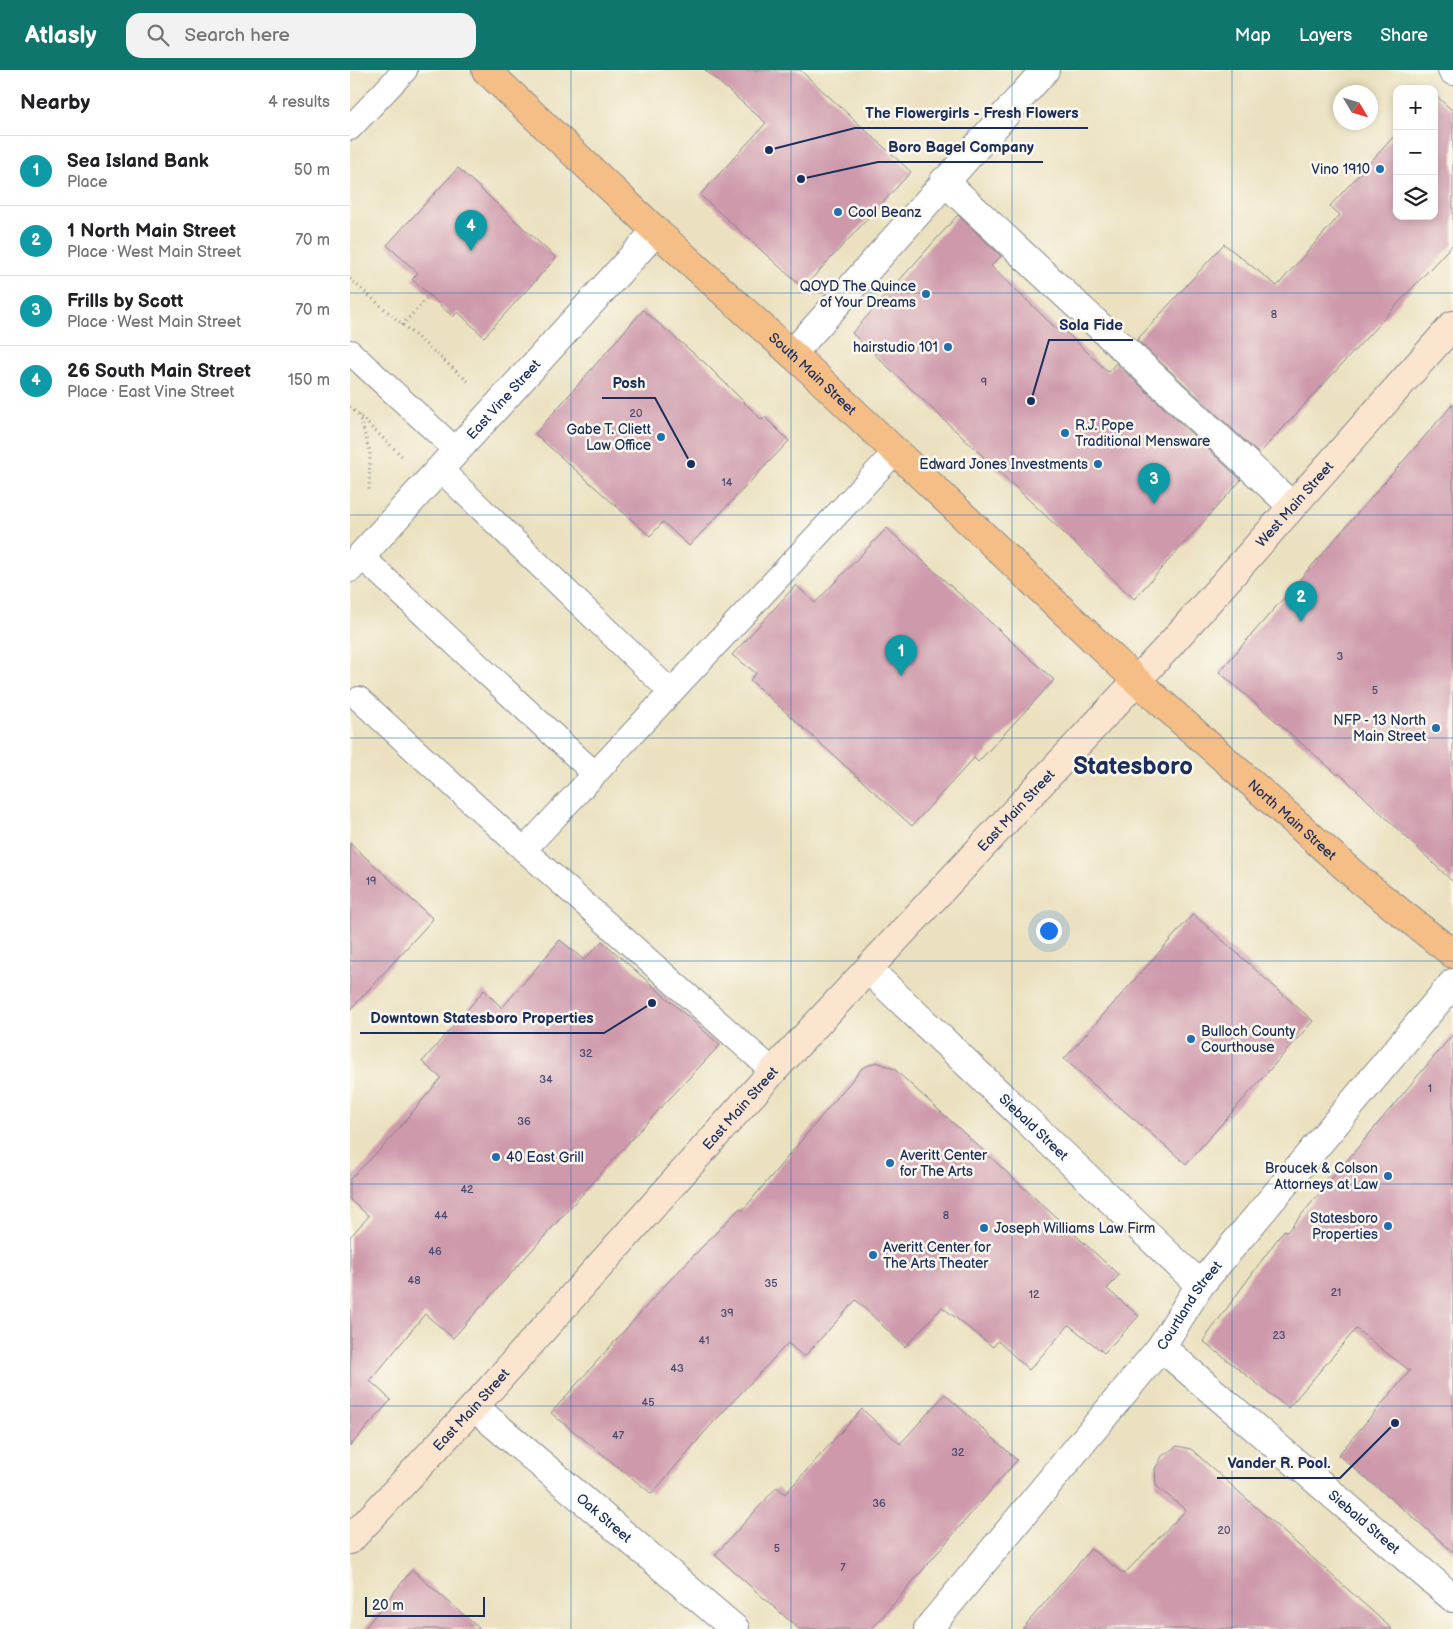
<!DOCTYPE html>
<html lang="en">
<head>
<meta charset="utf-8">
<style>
	:root { --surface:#fff; --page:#f2f2f2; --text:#202124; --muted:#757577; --line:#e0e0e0; --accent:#0f766e }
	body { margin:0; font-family:"Balsamiq Sans",sans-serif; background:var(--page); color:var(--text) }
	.controls { position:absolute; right:15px; top:15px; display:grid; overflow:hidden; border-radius:10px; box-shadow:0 2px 8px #0003 }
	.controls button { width:45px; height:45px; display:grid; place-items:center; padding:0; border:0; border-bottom:1px solid var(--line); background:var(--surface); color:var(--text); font:25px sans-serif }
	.compass { position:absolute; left:983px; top:15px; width:45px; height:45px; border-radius:50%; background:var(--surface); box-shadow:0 2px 8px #0003; rotate:128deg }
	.scale { position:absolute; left:15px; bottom:12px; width:120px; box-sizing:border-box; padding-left:5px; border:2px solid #1b2f5e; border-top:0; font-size:14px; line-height:18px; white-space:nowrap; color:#1b2f5e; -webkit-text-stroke:4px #fbf7ec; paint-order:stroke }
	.you { position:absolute; left:698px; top:860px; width:18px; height:18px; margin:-12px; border:4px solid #fff; border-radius:50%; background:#1a73e8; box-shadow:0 0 0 8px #1a73e833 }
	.badge { display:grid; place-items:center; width:32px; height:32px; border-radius:50%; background:var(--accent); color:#fff; font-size:16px; font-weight:700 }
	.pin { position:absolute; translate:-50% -41px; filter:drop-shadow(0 1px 2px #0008) }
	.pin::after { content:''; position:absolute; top:26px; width:18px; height:15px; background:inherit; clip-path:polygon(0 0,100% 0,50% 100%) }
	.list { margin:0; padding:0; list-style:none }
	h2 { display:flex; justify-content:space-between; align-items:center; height:65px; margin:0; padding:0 20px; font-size:21px }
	h2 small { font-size:16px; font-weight:400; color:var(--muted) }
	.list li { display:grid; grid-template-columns:32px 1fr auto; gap:15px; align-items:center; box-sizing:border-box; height:70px; padding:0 20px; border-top:1px solid var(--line) }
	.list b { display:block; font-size:19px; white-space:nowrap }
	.list p { margin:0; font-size:16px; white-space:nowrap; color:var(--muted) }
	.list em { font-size:16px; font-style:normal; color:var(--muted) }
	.icon { flex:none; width:28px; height:28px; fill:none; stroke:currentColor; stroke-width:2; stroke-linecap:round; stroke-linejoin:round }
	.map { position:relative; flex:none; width:1103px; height:1559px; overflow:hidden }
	header { display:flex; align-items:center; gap:30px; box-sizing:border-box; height:70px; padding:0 25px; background:var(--accent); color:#fff }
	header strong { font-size:24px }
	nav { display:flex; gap:28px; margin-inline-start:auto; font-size:18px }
	.search { width:350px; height:45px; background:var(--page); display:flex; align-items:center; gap:12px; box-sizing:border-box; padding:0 18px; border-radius:15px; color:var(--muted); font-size:19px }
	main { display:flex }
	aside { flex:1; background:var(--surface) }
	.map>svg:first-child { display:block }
</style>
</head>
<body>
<header>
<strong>Atlasly</strong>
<div class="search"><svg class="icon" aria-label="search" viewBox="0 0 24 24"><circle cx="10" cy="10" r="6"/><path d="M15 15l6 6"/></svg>Search here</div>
<nav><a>Map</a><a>Layers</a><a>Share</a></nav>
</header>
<main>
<aside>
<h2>Nearby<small>4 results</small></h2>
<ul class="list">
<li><span class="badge" style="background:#0f9aa8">1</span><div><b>Sea Island Bank</b><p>Place</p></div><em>50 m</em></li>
<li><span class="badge" style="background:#0f9aa8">2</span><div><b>1 North Main Street</b><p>Place · West Main Street</p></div><em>70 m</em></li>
<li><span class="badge" style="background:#0f9aa8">3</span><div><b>Frills by Scott</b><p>Place · West Main Street</p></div><em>70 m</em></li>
<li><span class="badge" style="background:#0f9aa8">4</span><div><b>26 South Main Street</b><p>Place · East Vine Street</p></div><em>150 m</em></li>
</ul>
</aside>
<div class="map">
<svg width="1103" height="1559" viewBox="0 0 1103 1559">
	<rect width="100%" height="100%" fill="#fbf7ec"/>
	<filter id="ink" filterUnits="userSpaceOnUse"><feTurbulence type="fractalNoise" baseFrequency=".02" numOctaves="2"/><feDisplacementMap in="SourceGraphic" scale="10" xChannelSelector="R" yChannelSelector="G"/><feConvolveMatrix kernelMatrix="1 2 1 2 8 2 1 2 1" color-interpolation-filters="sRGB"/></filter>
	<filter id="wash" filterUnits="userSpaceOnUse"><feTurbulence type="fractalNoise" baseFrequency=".0096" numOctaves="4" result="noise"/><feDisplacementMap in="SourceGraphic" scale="20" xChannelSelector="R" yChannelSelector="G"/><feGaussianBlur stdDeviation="1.12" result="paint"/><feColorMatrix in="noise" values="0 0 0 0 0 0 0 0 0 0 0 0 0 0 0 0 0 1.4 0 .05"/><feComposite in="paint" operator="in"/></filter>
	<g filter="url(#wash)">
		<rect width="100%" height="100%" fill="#ebe1c0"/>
		<g id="blocks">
			<g fill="#ce99ab">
				<path d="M355,0H450L561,102L453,218L350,125L416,53Z"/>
				<path d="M1084,24L1103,41V174L909,384L787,270L874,174L927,216L990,145L980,136L1047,63V146H1084Z"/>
				<path d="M108,98L206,188L134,267L108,242L103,247L62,209L68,203L37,175Z"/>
				<path d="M608,145L651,186L641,196L712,264L715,261L758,302L766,293L891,410L784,529L502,263Z"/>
				<path d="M293,240L356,294L412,350L415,347L439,371L339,476L313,452L300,466L185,364Z"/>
				<path d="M1103,334V812L989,703L988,705L869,602Z"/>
				<path d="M537,458L704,610L628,692L624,688L562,756L400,610L406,603L382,585L446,515L465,533Z"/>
				<path d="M0,773L83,849L0,940Z"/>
				<path d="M843,844L963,951L836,1094L714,989Z"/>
				<path d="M210,870L234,890L252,871L370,975L289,1061L103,1268L75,1244L20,1311L41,1330L0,1376V1167L19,1146L0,1130V1109L34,1076L91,1008L72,992L134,920L152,938Z"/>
				<path d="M1103,964V1482L1057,1442L988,1385L1060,1301L1006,1259L938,1338L853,1271L934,1160L937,1162Z"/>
				<path d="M527,992L544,999L769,1205L757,1219L789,1246L754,1283L719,1255L679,1300L648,1271L643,1277L592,1237L555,1277L506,1230L454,1287L438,1273L360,1356L302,1424L201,1343L317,1213L390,1138L393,1140L512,998Z"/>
				<path d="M595,1324L667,1390L522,1559H449L365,1485L427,1417L435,1424L512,1339L550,1374Z"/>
				<path d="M827,1376L841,1379L1042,1559H672L741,1479L774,1504L836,1440L806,1416L805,1399L812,1386Z"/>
				<path d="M62,1500L130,1559H14Z"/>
			</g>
		</g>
	</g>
	<g filter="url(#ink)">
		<use href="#blocks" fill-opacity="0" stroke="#83888f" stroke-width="1"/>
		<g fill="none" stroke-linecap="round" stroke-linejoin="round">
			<g stroke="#83888f" stroke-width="26">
				<g id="lane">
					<path d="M0,58L55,0"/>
					<path d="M0,282L107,381"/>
					<path d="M90,399L321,622"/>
					<path d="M11,486L245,704"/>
					<path d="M9,629L174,780L423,1001"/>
					<path d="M174,780L545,382"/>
				</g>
			</g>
			<g stroke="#83888f" stroke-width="30">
				<g id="street">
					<path d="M1102,0L1103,1"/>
					<path d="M594,111L942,436"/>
					<path d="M442,284L695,0"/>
					<path id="s1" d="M0,498L306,161"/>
					<path id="s2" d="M518,899L850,1215"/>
					<path id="s3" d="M811,1277L1103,1528"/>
					<path id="s4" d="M124,1337L385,1559"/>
					<path id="s5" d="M578,1559L811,1277L850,1215L1103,913"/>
				</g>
			</g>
			<g stroke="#83888f" stroke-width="30">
				<g id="secondary">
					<path id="s6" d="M0,1470L124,1337L423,1001L817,578L1103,255"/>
				</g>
			</g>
			<g stroke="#83888f" stroke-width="30">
				<g id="primary">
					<path id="s7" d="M136,0L306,161L463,303L787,611L1010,810L1103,884"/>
				</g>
			</g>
			<g stroke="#83888f" stroke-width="3" stroke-dasharray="1 4" stroke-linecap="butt">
				<path d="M0,209L120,313"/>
				<path d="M52,255L80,225"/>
				<path d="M0,337L54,388"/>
				<path d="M9,345L20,382L19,423"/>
			</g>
			<use href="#lane" stroke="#fff" stroke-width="24"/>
			<use href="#street" stroke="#fff" stroke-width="28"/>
			<use href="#secondary" stroke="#fbe5cf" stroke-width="28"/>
			<use href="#primary" stroke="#f5be86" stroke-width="28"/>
		</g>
	</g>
	<path fill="none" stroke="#1f6fb2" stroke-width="1" stroke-opacity="0.55" d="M221,0V1559M441,0V1559M662,0V1559M882,0V1559M0,223H1103M0,445H1103M0,668H1103M0,891H1103M0,1114H1103M0,1336H1103"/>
	<g fill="#1f6fb2" stroke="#fbf7ec" stroke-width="2">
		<circle cx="1030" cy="99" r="5"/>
		<circle cx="488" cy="142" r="5"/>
		<circle cx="576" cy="224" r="5"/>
		<circle cx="598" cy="277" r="5"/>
		<circle cx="715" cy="363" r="5"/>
		<circle cx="311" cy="367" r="5"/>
		<circle cx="748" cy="394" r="5"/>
		<circle cx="1086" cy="658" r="5"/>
		<circle cx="841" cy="969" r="5"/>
		<circle cx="146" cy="1087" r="5"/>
		<circle cx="540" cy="1093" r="5"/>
		<circle cx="1038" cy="1106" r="5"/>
		<circle cx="1038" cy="1156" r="5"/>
		<circle cx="634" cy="1158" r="5"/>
		<circle cx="523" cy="1185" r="5"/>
	</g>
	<g text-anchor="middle" stroke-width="5" stroke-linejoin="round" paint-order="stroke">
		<g font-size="11" fill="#484a71">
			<text x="924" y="248">8</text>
			<text x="634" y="316">9</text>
			<text x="286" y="347">20</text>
			<text x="377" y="416">14</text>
			<text x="990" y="590">3</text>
			<text x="1025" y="624">5</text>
			<text x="21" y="815">19</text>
			<text x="236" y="987">32</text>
			<text x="196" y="1013">34</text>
			<text x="1080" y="1022">1</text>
			<text x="174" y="1055">36</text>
			<text x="117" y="1123">42</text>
			<text x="91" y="1149">44</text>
			<text x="596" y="1149">8</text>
			<text x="85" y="1185">46</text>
			<text x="64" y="1214">48</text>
			<text x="421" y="1217">35</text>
			<text x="986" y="1226">21</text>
			<text x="684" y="1228">12</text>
			<text x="377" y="1247">39</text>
			<text x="929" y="1269">23</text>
			<text x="354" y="1274">41</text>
			<text x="327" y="1302">43</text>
			<text x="298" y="1336">45</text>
			<text x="268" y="1369">47</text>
			<text x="608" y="1386">32</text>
			<text x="529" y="1437">36</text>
			<text x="874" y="1464">20</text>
			<text x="427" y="1482">5</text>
			<text x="493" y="1501">7</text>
		</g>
		<g font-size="14" fill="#1b2f5e" stroke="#fbf7ec" text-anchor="end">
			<text x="1020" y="104">Vino 1910</text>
			<text x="498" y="147" text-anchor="start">Cool Beanz</text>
			<text x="566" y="221">QOYD The Quince<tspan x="566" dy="16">of Your Dreams</tspan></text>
			<text x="588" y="282">hairstudio 101</text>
			<text x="725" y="360" text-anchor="start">R.J. Pope<tspan x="725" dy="16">Traditional Mensware</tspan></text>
			<text x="301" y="364">Gabe T. Cliett<tspan x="301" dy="16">Law Office</tspan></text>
			<text x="738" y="399">Edward Jones Investments</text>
			<text x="1076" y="655">NFP - 13 North<tspan x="1076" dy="16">Main Street</tspan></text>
			<text x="851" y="966" text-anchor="start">Bulloch County<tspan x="851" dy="16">Courthouse</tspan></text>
			<text x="550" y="1090" text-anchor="start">Averitt Center<tspan x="550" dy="16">for The Arts</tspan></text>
			<text x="156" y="1092" text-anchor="start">40 East Grill</text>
			<text x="1028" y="1103">Broucek &amp; Colson<tspan x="1028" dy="16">Attorneys at Law</tspan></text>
			<text x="1028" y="1153">Statesboro<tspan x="1028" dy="16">Properties</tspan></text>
			<text x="644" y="1163" text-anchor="start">Joseph Williams Law Firm</text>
			<text x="533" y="1182" text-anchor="start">Averitt Center for<tspan x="533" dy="16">The Arts Theater</tspan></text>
		</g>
		<g font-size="14" fill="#1b2f5e" stroke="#fbf7ec">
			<text dy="5" stroke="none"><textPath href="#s7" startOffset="446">South Main Street</textPath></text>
			<text dy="5" stroke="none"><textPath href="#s1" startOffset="228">East Vine Street</textPath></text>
			<text dy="5" stroke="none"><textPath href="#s6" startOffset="1402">West Main Street</textPath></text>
			<text dy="5" stroke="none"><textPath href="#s6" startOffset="988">East Main Street</textPath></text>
			<text dy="5" stroke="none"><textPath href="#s7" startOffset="1101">North Main Street</textPath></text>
			<text dy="5" stroke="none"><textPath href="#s6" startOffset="582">East Main Street</textPath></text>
			<text dy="5" stroke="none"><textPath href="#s2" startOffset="229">Siebald Street</textPath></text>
			<text dy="5" stroke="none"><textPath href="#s5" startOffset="416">Courtland Street</textPath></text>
			<text dy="5" stroke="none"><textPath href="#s6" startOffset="178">East Main Street</textPath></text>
			<text dy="5" stroke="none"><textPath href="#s4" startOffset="171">Oak Street</textPath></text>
			<text dy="5" stroke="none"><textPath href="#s3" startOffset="268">Siebald Street</textPath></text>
		</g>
		<g font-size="24" font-weight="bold" fill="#1b2f5e" stroke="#fbf7ec">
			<text x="783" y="704">Statesboro</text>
		</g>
	</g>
	<path fill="none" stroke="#1b2f5e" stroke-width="2" d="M419 80L505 58H738M451 109L528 92H693M681 331L699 270H783M341 394L305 328H252M302 933L254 963H10M1045 1353L990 1408H867"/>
	<g fill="#1b2f5e" stroke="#fbf7ec" stroke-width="2">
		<circle cx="419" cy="80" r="5"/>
		<circle cx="451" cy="109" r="5"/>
		<circle cx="681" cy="331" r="5"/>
		<circle cx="341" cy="394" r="5"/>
		<circle cx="302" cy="933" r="5"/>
		<circle cx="1045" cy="1353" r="5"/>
	</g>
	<g font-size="15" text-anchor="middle" font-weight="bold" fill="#1b2f5e" stroke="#fbf7ec" stroke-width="5" stroke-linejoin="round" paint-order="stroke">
		<text x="622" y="48">The Flowergirls - Fresh Flowers</text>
		<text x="611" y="82">Boro Bagel Company</text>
		<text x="741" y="260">Sola Fide</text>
		<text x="279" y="318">Posh</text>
		<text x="132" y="953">Downtown Statesboro Properties</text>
		<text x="929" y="1398">Vander R. Pool.</text>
	</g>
</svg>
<div class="controls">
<button>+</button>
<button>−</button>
<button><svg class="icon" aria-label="layers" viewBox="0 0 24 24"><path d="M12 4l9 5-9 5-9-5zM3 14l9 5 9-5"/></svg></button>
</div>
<svg class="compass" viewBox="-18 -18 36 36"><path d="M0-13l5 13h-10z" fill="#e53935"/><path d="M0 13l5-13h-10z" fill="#757577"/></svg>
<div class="scale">20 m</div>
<div class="you"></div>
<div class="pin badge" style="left:551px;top:606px;background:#0f9aa8">1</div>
<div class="pin badge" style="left:951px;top:552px;background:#0f9aa8">2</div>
<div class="pin badge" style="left:804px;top:434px;background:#0f9aa8">3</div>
<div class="pin badge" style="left:121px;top:181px;background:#0f9aa8">4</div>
</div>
</main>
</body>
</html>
